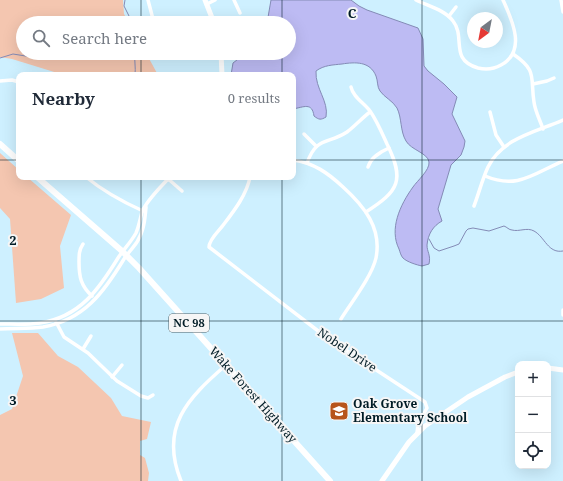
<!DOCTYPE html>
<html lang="en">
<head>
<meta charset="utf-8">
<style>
	:root { --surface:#fff; --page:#f2f2f3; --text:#1f2937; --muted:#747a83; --line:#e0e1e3 }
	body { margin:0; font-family:"Noto Serif",serif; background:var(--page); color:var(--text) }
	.controls { position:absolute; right:12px; bottom:12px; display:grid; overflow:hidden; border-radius:8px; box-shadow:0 4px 16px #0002 }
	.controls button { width:36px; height:36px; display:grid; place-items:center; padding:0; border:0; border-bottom:1px solid var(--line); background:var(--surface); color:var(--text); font:20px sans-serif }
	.compass { position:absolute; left:467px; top:12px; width:36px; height:36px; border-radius:50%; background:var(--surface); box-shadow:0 4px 16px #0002; rotate:212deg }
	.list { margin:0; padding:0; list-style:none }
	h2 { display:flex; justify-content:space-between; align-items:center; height:52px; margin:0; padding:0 16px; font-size:17px }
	h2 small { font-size:13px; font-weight:400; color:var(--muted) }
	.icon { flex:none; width:22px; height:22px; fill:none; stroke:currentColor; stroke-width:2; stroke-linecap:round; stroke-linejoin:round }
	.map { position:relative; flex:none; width:563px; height:481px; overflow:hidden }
	.search { position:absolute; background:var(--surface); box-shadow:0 4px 16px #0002; left:16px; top:16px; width:280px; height:44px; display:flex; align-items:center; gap:10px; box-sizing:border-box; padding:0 14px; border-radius:22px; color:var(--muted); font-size:15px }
	.panel { position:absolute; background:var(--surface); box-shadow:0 4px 16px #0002; left:16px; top:72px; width:280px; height:108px; border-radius:8px }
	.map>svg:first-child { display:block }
</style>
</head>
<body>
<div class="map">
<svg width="563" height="481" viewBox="0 0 563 481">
	<rect width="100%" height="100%" fill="#cef0ff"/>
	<g fill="#f4c6b0">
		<path d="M0,0H123L124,14L129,23H23V53H146L158,75H64L12,59L0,57Z"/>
		<path d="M0,153L19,170V177H27L71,215L60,246L64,288L41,299L16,303L10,219L0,208Z"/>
		<path d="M12,333H38L58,356L78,367L111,398L122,416L151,422L147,439L140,441V455L145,458L149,473L148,481H0V415L12,409L23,376Z"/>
	</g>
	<path fill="#bdbbf3" stroke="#848bb6" d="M271,0H351L359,6L367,10L418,28L423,39L424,66L428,71L444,84L457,97L452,114L465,141L464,147L461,155L451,165L438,209L442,221C433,226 428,234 427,245C427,252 431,255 429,264L422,266C417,265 407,262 403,258C401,256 400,252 399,249C389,229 400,205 413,187C417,181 430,170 429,162C428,153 411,150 406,141C400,131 402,118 397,108C393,101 384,97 380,91C377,87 378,81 376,76C370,61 355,62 342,64C333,65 324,65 316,71C315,89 329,101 326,117C321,120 319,120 314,116C312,102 304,107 293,109V75H231L233,63L246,53H289V23H267Z"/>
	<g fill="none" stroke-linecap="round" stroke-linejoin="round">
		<g stroke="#848bb6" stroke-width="1">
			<path d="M125,0L124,6L130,18L127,23"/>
			<path d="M49,53L56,56L62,53"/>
			<path d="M135,53C134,61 136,67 135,75"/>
			<path d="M0,58L13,54L38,58L43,53"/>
			<path d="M157,75L162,73L174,75"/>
			<path d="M429,239L434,248L439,251L454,246L459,244L466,231L468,229L473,228L489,231L504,226C507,227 509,230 512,230C519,232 527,227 534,231C545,237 548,254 563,251"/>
		</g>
		<g stroke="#fff" stroke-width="3.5">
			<path d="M148,0L154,23"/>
			<path d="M234,0L240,13"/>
			<path d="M416,0C428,6 445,10 453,21C466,37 449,60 478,68C486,70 494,69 501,65C527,51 512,20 503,0"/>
			<path d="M561,0L563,12"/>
			<path d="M207,4L215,0"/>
			<path d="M449,16L456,7"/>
			<path d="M513,54C538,71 530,77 534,102C535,111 540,120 543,129"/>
			<path d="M0,81L12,80L19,82"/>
			<path d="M533,84L547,81L554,78"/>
			<path d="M351,87C353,97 364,103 370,111C377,121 382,133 387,144C405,180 399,191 366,212"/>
			<path d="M490,112L496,135L504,147"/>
			<path d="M304,134L316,146"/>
			<path d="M293,160C314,163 328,173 343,187C364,206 382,228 376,258C372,276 351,303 341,319"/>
			<path d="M307,163C317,136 327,145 347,132C355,126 362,118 370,112"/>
			<path d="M368,167C371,157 380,152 389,148"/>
			<path d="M485,176C518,190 534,173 563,161"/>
			<path d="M86,177C103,191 123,202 143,211"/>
			<path d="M166,177L182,191"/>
			<path d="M250,177C247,194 234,211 224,224C220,230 209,239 209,247L326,337L425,402L427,408L418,424L417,433"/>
			<path d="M474,206C479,193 482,180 488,167C502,138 536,132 563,120"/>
			<path d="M83,244C79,250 79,255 79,262C79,277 81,286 92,296"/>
			<path d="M563,310V315"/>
			<path d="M56,322L64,337L88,353L117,381L141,396L148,398L153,395"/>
			<path d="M0,324C13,324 27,325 40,323C80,317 99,289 118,258C124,249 131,242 136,233C139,226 140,219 142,212C147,200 159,189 168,179"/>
			<path d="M0,329C14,328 29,329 43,327C84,320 104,292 124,259C128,253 133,248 137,242C144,231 145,219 146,207"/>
			<path d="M83,349L91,336"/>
			<path d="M112,377L122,365"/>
			<path d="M181,481C159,427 188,398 226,365"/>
		</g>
		<g stroke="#fff" stroke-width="5">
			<path d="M205,0L214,23"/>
			<path d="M221,53L222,75"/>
			<path d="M168,179L170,177"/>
			<path d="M548,368L563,370"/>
			<path d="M382,481L409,442L425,426L468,397L505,377L518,372"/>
		</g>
		<g stroke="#fff" stroke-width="6">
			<path d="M0,144L19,161"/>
			<path d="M37,177L122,251L139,268L330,481"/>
		</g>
	</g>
	<path fill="none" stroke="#001c26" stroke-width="1" stroke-opacity="0.55" d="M141,0V23M282,0V23M422,0V481M141,53V75M282,53V75M0,160H19M293,160H563M141,177V481M282,177V481M0,321H563"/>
	<defs>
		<g id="school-square" transform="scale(1)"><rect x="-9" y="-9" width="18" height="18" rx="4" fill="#b7541b" stroke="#f6f6f6"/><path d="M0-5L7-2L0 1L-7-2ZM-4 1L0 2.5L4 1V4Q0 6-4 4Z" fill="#fff"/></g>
	</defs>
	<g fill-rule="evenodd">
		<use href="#school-square" x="339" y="411"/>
	</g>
	<g text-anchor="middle" stroke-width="4" stroke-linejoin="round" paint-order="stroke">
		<rect fill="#f6f6f6" stroke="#4a5d64" stroke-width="1" x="169" y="314" width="40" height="18" rx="3"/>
		<g font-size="11" font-weight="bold" fill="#001c26">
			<text x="189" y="327">NC 98</text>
		</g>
		<g font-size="12" fill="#001c26" stroke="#f6f6f6">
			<text transform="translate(347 350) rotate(34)" y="4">Nobel Drive</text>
			<text transform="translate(253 395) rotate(48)" y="4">Wake Forest Highway</text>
		</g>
		<g font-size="12" font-weight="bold" fill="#001c26" stroke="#f6f6f6" text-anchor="start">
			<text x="353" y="408">Oak Grove<tspan x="353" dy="14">Elementary School</tspan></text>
		</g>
	</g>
	<g font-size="13" text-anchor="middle" font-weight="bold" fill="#001c26" stroke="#f6f6f6" stroke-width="4" stroke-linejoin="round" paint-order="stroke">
		<text x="352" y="18">C</text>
		<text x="13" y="245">2</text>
		<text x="13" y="405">3</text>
	</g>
</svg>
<div class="controls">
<button>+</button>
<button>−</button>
<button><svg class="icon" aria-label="locate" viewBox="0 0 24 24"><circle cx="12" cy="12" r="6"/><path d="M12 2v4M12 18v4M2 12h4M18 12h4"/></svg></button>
</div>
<svg class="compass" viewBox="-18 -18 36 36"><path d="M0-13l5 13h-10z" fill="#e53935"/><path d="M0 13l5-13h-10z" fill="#747a83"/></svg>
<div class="search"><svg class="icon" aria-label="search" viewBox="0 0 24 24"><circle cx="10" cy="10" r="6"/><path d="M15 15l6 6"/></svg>Search here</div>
<section class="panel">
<h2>Nearby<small>0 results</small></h2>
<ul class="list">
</ul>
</section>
</div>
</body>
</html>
